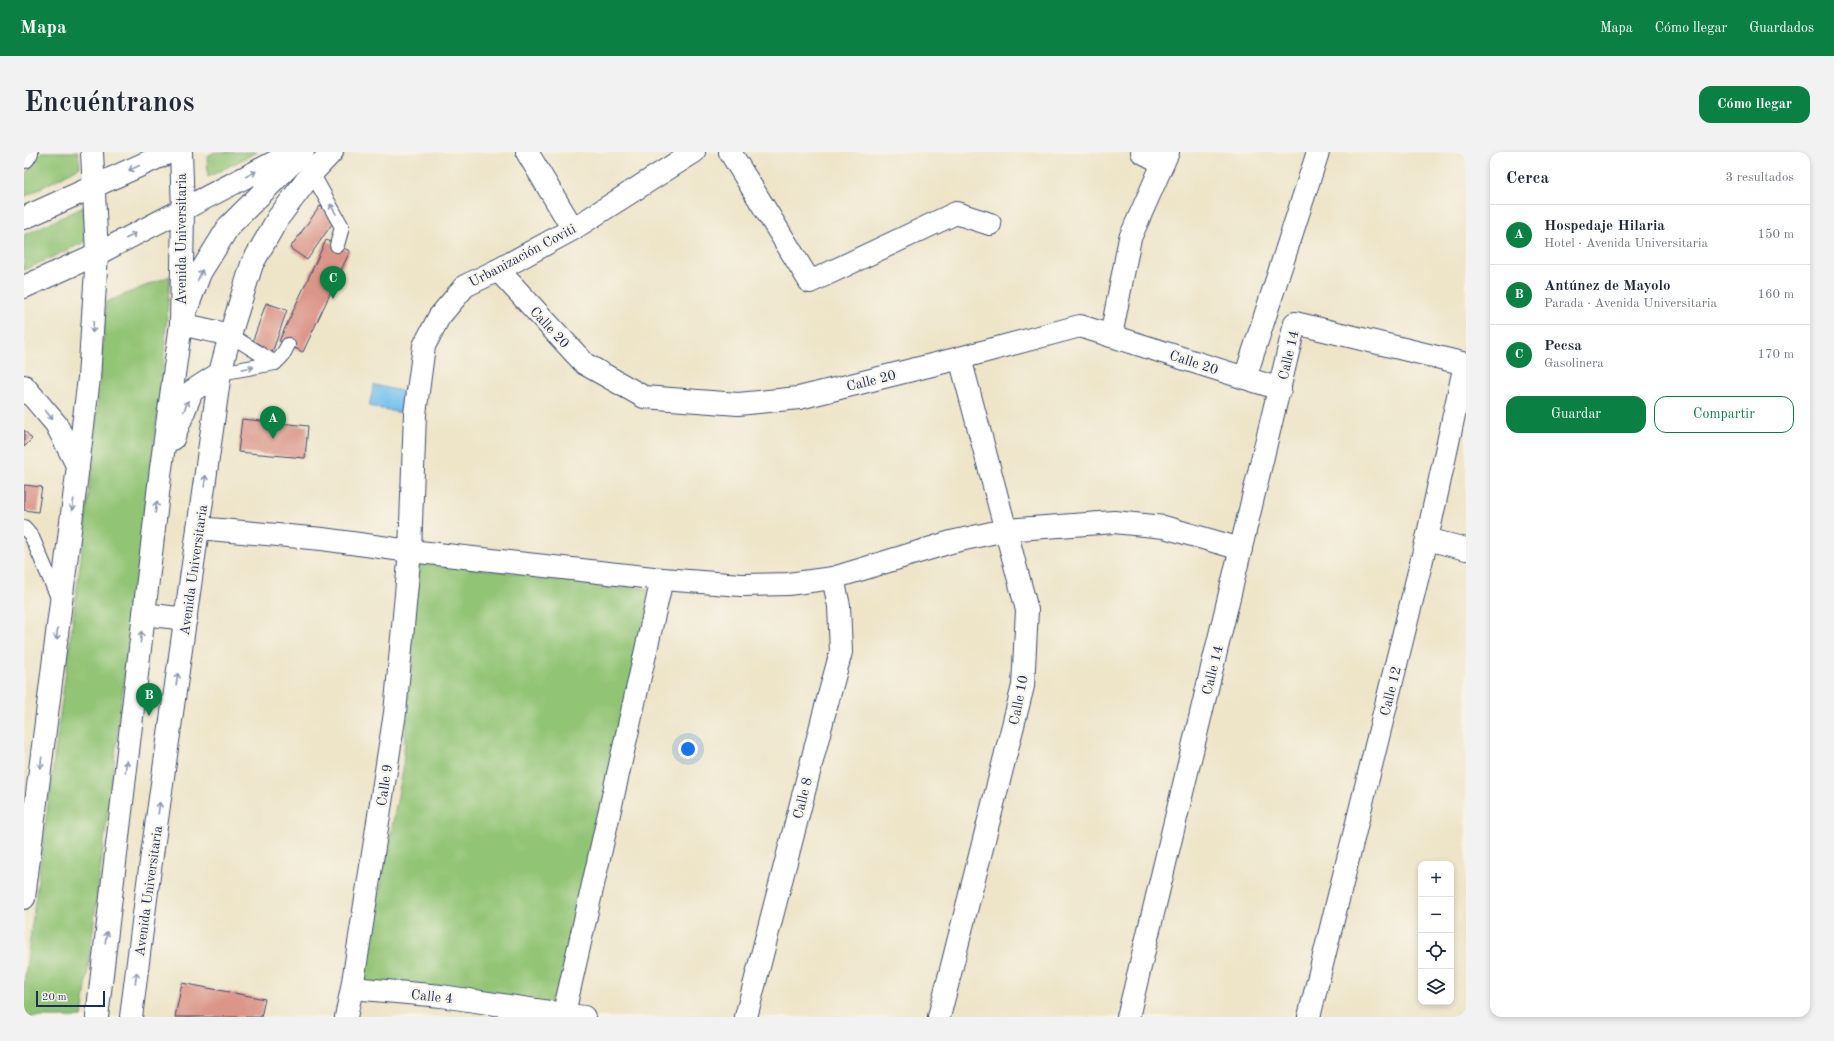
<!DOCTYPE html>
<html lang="es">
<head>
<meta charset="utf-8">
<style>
	:root { --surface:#fff; --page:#f2f2f3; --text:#1f2937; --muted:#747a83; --line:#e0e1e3; --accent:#0b8043 }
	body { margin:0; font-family:"Old Standard TT",serif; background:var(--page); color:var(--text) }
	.controls { position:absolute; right:12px; bottom:12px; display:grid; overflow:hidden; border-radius:8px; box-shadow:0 2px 6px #0003 }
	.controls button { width:36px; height:36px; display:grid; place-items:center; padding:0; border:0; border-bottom:1px solid var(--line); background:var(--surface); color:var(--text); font:20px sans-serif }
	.scale { position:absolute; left:12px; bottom:10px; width:69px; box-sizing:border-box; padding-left:4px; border:2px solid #1b2f5e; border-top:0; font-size:11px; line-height:14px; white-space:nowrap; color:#1b2f5e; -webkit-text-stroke:3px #f7f3e8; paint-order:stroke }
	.you { position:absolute; left:664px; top:597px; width:14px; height:14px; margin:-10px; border:3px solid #fff; border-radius:50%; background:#1a73e8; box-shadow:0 0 0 6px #1a73e833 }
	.badge { display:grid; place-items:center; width:26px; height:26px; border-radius:50%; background:var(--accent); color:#fff; font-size:13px; font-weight:700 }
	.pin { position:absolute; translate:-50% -33px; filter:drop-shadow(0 1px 2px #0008) }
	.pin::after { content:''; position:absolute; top:21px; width:14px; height:12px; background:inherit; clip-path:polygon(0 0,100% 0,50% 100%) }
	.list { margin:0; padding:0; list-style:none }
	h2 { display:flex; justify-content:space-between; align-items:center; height:52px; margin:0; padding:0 16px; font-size:17px }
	h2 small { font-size:13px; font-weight:400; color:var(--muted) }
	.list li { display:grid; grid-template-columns:26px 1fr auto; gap:12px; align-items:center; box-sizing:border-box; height:60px; padding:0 16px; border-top:1px solid var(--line) }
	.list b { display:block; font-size:15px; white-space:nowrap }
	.list p { margin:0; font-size:13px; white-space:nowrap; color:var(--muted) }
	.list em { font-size:13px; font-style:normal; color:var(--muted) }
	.actions { display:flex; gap:8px; padding:12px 16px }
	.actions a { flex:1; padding:9px 0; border:1px solid var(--accent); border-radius:12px; text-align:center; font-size:14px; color:var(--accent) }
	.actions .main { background:var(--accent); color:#fff }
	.icon { flex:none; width:22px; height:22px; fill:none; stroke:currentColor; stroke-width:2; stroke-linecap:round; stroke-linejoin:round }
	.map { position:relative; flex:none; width:1442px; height:865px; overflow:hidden; border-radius:12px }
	header { display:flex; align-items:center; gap:24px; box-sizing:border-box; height:56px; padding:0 20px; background:var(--accent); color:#fff }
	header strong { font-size:19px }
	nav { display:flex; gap:22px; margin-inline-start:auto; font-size:14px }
	.intro { display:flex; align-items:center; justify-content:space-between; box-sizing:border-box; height:96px; padding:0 24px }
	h1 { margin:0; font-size:28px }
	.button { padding:10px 18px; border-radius:12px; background:var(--accent); color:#fff; font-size:14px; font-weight:700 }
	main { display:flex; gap:24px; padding:0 24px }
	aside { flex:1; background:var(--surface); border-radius:12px; box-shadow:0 2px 6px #0003 }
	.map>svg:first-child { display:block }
</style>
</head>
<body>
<header>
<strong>Mapa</strong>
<nav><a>Mapa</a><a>Cómo llegar</a><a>Guardados</a></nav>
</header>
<div class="intro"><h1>Encuéntranos</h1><a class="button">Cómo llegar</a></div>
<main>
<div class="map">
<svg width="1442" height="865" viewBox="0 0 1442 865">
	<rect width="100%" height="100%" fill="#f7f3e8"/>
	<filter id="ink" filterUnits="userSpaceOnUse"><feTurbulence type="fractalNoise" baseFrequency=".025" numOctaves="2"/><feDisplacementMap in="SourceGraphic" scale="8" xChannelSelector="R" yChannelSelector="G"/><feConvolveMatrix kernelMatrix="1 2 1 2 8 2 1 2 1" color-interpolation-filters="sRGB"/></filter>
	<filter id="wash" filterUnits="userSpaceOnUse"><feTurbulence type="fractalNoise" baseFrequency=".012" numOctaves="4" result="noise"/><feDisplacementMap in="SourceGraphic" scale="16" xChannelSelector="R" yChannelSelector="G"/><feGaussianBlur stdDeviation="0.9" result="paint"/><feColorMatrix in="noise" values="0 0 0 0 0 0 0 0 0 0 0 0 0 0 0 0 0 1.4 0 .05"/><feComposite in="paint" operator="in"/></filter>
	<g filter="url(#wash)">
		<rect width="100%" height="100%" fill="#eee5c9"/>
		<g fill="#92c474" stroke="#567a69">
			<path d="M17,0H54L56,15L0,45V24Z"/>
			<path d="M191,0H233L184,25L183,4Z"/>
			<path d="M60,55L61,90L0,118V83Z"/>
			<path d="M146,124L138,226L58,865H0V832L58,399L71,283L82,150Z"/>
			<path d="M395,410L633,438L532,852L338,830L379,618L387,493Z"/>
		</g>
		<path fill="#74c1ee" stroke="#4878a6" d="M350,233L381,240L376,261L345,254Z"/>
		<g id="blocks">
			<g fill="#db9589">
				<path d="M296,54L312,66L283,108L266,96Z"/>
				<path d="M302,88L326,99L279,200L255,189Z"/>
				<path d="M242,151L263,158L248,201L227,194Z"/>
				<path d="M218,267L284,274L281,306L214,300Z"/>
				<path d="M0,278L8,287L0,295Z"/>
				<path d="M0,333L18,335L14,360L0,358Z"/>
				<path d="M158,831L241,847L237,865H151Z"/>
			</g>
		</g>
	</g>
	<g filter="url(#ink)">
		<use href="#blocks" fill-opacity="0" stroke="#3b4a6e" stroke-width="1"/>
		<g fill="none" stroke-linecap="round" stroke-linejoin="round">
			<g stroke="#3b4a6e" stroke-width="16">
				<g id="service">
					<path d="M288,21L318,75L313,93"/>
					<path d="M206,183L251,211"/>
					<path d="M196,221L251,211L258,204L264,193"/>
					<path d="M0,375L7,383L36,450"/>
				</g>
			</g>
			<g stroke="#3b4a6e" stroke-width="24">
				<g id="minor">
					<path d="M503,0L549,77"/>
					<path d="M706,0L786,130L932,61L966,72"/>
					<path d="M1118,0L1139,11"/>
					<path d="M474,118L561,212L620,245L714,252L775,246L936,206L1056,174L1256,237"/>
					<path d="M1087,184L1106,86L1144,0"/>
					<path d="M1221,226L1294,0"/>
					<path d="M174,376L298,387L386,399L638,427L717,433L764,432L809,426L927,390L981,378L1090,370L1140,375L1217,397"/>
					<path d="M1403,387L1442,397"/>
					<path d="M328,836L417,844L560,865"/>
					<path d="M540,861L638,427"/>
					<path d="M322,865L328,836L371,561L386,399L391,262L400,194L415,165L441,134L474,118L549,77L670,0"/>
					<path d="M722,865L800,562L817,500L815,454L809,426"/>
					<path d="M915,865L999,534L1003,458L936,206"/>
					<path d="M1104,865L1271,171L1442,212"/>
					<path d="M1285,865L1403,387L1441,212"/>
				</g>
			</g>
			<g stroke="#3b4a6e" stroke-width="24">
				<path id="tertiary" d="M107,865L124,731L196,221L206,183L228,112L254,66L288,21L308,0"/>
			</g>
			<g stroke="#3b4a6e" stroke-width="24">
				<g id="secondary">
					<path d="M0,66L146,0"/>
					<path d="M0,135L73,102L270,0"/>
				</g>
			</g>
			<g stroke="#3b4a6e" stroke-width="24">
				<g id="primary">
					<path d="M0,5L3,0"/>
					<path d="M206,183L157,172L176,121L205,74L279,0"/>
					<path d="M0,234L32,272L54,315"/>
					<path d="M149,287L168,239L196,221"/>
					<path d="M120,462L162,467"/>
					<path d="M0,746L65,226L73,102L68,0"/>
					<path d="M73,865L137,316L157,172L159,58L157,0"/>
				</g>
			</g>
			<use href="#service" stroke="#fff" stroke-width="14"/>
			<use href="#minor" stroke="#fff" stroke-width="22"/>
			<use href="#tertiary" stroke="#fff" stroke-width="22"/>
			<use href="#secondary" stroke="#fff" stroke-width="22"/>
			<use href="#primary" stroke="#fff" stroke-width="22"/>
		</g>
		<defs><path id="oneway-shaft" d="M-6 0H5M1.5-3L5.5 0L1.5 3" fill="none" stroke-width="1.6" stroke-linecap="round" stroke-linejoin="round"/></defs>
		<g stroke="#8d97ae">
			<use href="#oneway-shaft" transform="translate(110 16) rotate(155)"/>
			<use href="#oneway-shaft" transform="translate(227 22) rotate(-27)"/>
			<use href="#oneway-shaft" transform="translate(309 57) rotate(-120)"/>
			<use href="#oneway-shaft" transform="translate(107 84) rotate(-27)"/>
			<use href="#oneway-shaft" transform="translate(176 123) rotate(-66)"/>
			<use href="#oneway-shaft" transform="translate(69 175) rotate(95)"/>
			<use href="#oneway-shaft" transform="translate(224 216) rotate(-9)"/>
			<use href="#oneway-shaft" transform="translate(162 254) rotate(-67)"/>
			<use href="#oneway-shaft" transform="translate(25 263) rotate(51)"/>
			<use href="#oneway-shaft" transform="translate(181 329) rotate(-82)"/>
			<use href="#oneway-shaft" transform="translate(49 353) rotate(97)"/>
			<use href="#oneway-shaft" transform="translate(132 355) rotate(-83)"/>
			<use href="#oneway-shaft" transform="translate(33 482) rotate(97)"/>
			<use href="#oneway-shaft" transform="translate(117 485) rotate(-83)"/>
			<use href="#oneway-shaft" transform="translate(153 527) rotate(-82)"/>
			<use href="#oneway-shaft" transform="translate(17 611) rotate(97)"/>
			<use href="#oneway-shaft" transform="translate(102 614) rotate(-83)"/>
			<use href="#oneway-shaft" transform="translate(135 656) rotate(-82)"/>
			<use href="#oneway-shaft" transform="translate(82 785) rotate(-83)"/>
			<use href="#oneway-shaft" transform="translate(112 826) rotate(-83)"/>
		</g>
	</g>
	<g text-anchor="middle" stroke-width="4" stroke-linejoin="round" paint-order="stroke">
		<g font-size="14" fill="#1b2f5e" stroke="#f7f3e8">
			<text transform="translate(157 87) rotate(-90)" y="5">Avenida Universitaria</text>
			<text transform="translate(498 103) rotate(-28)" y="5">Urbanización Coviti</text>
			<text transform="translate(526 175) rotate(47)" y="5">Calle 20</text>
			<text transform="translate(1264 203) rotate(-77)" y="5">Calle 14</text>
			<text transform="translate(1170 210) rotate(18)" y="5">Calle 20</text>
			<text transform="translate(847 228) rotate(-14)" y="5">Calle 20</text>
			<text transform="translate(169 418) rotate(-82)" y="5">Avenida Universitaria</text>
			<text transform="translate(1188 518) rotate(-76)" y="5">Calle 14</text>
			<text transform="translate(1366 539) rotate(-76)" y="5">Calle 12</text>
			<text transform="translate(994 548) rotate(-79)" y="5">Calle 10</text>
			<text transform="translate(360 633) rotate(-81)" y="5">Calle 9</text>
			<text transform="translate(778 646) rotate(-76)" y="5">Calle 8</text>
			<text transform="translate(124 739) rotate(-82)" y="5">Avenida Universitaria</text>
			<text transform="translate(408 844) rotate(6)" y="5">Calle 4</text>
		</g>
	</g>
</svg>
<div class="controls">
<button>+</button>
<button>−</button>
<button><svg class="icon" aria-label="locate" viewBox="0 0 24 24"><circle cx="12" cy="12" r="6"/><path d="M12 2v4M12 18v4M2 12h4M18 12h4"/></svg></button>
<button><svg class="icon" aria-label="layers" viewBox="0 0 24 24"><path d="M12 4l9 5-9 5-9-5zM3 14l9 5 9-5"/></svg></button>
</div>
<div class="scale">20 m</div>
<div class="you"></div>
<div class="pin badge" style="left:249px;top:287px">A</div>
<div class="pin badge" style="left:125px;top:564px">B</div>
<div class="pin badge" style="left:309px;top:147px">C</div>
</div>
<aside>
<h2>Cerca<small>3 resultados</small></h2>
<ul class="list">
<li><span class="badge">A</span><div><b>Hospedaje Hilaria</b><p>Hotel · Avenida Universitaria</p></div><em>150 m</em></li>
<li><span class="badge">B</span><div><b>Antúnez de Mayolo</b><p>Parada · Avenida Universitaria</p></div><em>160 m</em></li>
<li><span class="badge">C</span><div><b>Pecsa</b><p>Gasolinera</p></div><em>170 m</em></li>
</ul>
<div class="actions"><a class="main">Guardar</a><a>Compartir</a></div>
</aside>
</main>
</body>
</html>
